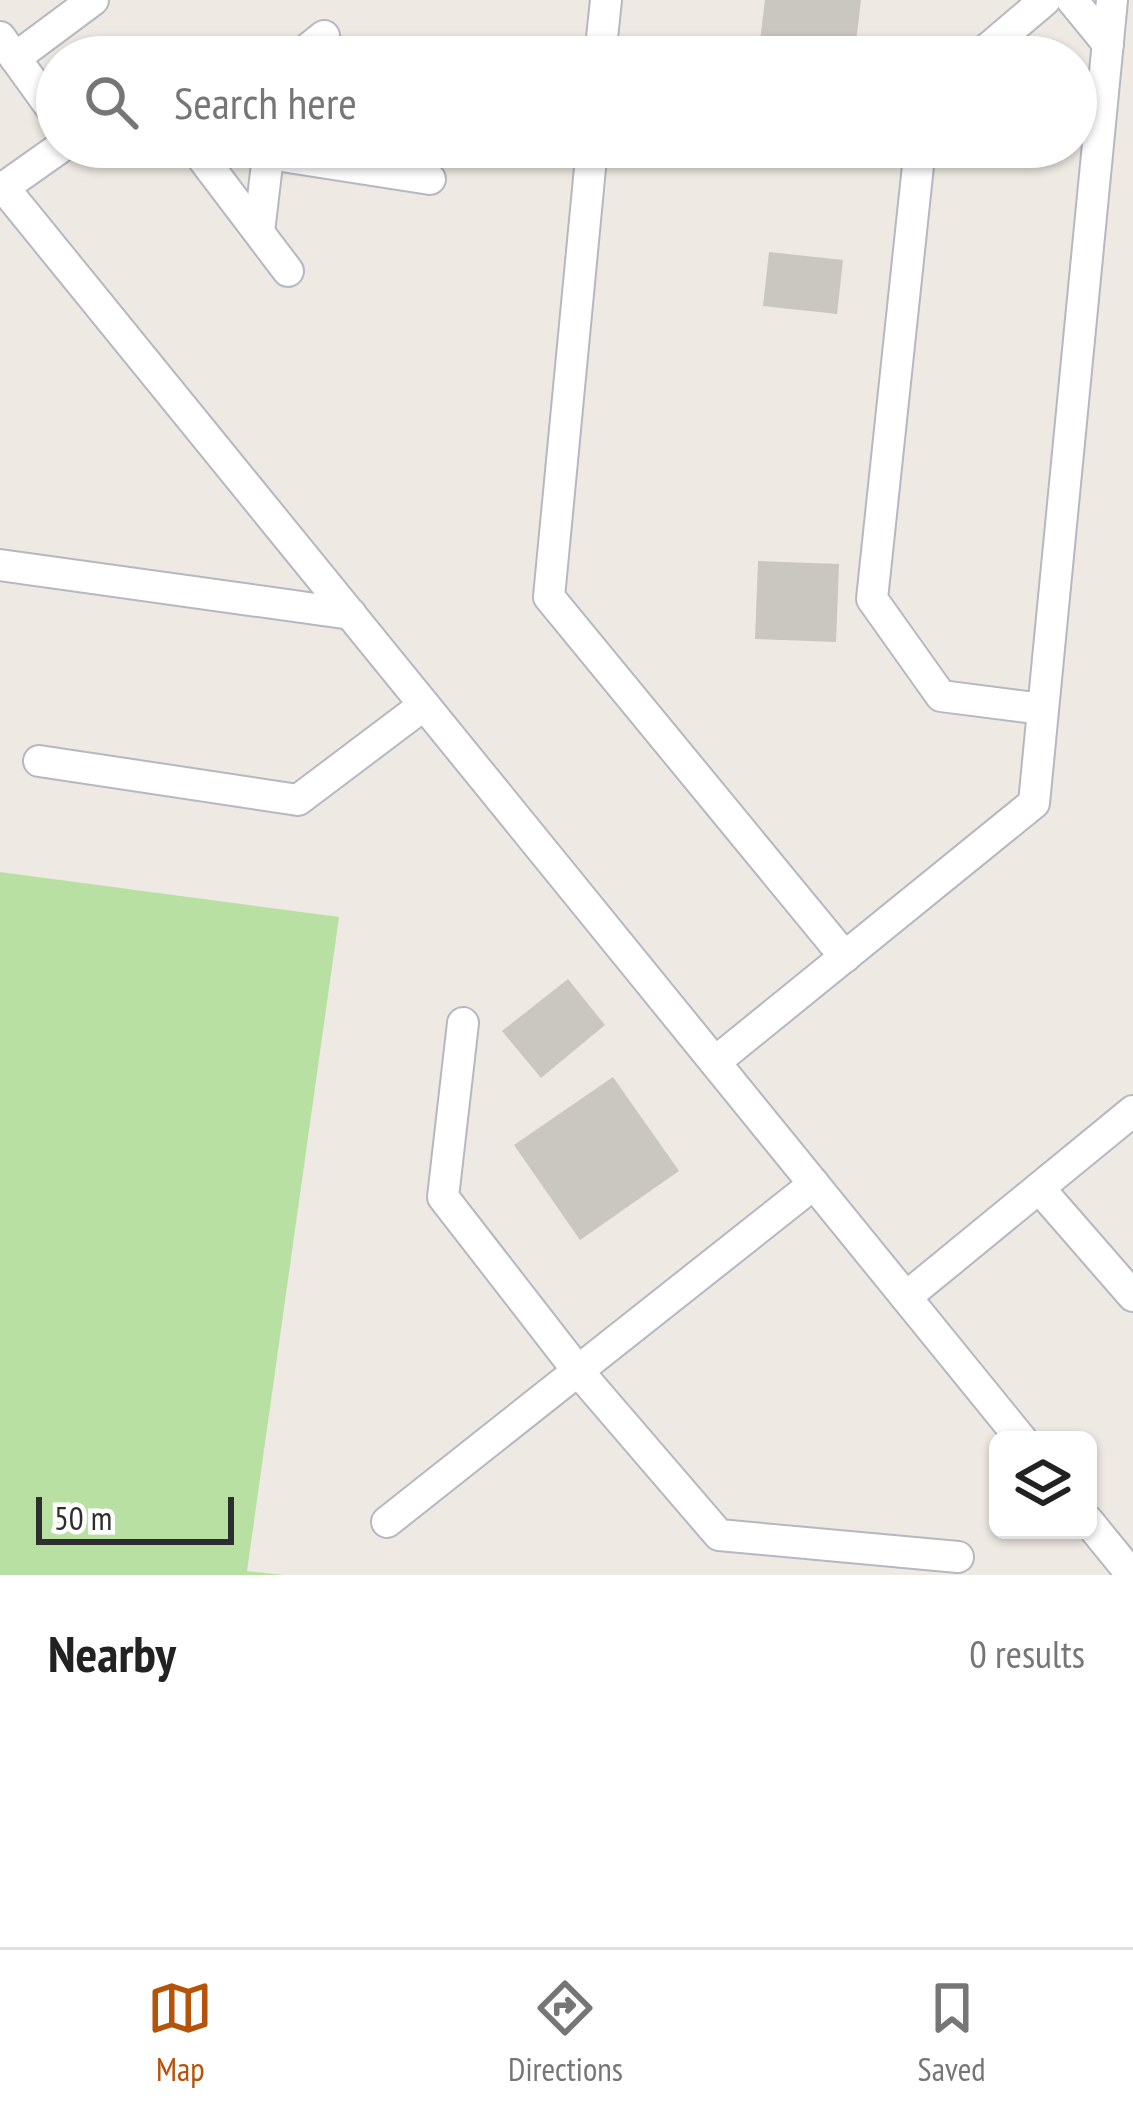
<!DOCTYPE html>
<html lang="en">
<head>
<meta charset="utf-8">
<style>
	:root { --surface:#fff; --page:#f2f2f2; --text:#222; --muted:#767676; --line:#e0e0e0; --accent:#b45309 }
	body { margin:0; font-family:"PT Sans Narrow",sans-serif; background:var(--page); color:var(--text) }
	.controls { position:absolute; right:36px; bottom:36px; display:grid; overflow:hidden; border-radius:18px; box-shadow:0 3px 9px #0004 }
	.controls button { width:108px; height:108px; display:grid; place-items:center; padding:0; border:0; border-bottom:3px solid var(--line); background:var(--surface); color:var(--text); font:60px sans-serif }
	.scale { position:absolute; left:36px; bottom:30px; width:198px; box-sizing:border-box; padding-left:12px; border:6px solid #2e2e2e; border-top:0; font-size:33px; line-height:42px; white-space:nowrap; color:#2e2e2e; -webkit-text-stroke:9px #fff; paint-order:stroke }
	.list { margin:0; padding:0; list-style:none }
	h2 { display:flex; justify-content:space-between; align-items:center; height:156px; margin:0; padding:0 48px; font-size:51px }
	h2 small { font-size:39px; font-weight:400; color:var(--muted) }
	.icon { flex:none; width:66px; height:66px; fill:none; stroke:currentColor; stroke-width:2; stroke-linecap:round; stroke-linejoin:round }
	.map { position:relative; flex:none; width:1133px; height:1575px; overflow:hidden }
	.search { position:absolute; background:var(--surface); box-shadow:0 3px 9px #0004; left:36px; right:36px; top:36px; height:132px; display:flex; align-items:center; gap:30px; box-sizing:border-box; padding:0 42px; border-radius:66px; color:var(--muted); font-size:45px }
	.sheet { height:372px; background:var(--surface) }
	nav { display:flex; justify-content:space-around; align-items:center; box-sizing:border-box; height:168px; border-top:3px solid var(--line); background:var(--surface); font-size:33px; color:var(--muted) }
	nav a { display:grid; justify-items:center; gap:6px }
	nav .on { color:var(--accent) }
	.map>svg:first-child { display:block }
</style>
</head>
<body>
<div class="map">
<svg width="1133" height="1575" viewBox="0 0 1133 1575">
	<rect width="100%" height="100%" fill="#eee9e2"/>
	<path fill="#b8e0a3" d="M0,872L339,917L247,1571L284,1575H0Z"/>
	<g fill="#cac7c0">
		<path d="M765,0H861L855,50L760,40Z"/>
		<path d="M769,252L843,260L837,314L763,306Z"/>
		<path d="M758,561L839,564L836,642L755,639Z"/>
		<path d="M568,979L605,1025L541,1078L502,1031Z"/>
		<path d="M613,1077L679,1171L580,1240L514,1145Z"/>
	</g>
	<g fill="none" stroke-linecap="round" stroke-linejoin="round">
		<g stroke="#b5b8c0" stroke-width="34">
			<g id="minor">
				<path d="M1072,0L1108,44"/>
				<path d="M0,37L57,116"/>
				<path d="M298,57L324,36"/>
				<path d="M600,57L606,0"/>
				<path d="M978,57L1045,0"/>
				<path d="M15,58L93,0"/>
				<path d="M194,147L288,271"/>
				<path d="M592,147L549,597L845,957"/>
				<path d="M920,147L872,599L941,696L1043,709"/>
				<path d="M269,154L430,179"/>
				<path d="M4,188L1022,1440"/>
				<path d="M0,190L61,147"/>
				<path d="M259,232L269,147"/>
				<path d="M0,565L351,614"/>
				<path d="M39,761L298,800L424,705"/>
				<path d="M463,1023L443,1197L578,1371L719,1535L958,1557"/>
				<path d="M715,1062L1034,803L1112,0"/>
				<path d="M1039,1188L1133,1296"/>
				<path d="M906,1297L1133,1111"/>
				<path d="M1088,1521L1132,1575"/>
				<path d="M387,1522L814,1184"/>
			</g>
		</g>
		<use href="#minor" stroke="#fff" stroke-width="30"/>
	</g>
</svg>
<div class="controls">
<button><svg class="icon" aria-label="layers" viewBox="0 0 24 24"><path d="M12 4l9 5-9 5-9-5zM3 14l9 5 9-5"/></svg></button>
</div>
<div class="scale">50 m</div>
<div class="search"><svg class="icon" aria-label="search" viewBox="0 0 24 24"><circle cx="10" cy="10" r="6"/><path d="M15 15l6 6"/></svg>Search here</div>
</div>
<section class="sheet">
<h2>Nearby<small>0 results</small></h2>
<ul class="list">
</ul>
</section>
<nav>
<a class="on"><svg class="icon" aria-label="map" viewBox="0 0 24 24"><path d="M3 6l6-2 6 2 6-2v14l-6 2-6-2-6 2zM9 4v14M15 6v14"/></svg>Map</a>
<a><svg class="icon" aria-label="directions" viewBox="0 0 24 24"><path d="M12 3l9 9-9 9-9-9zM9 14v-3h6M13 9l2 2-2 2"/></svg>Directions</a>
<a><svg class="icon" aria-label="saved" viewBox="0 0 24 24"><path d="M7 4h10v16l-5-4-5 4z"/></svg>Saved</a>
</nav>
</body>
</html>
